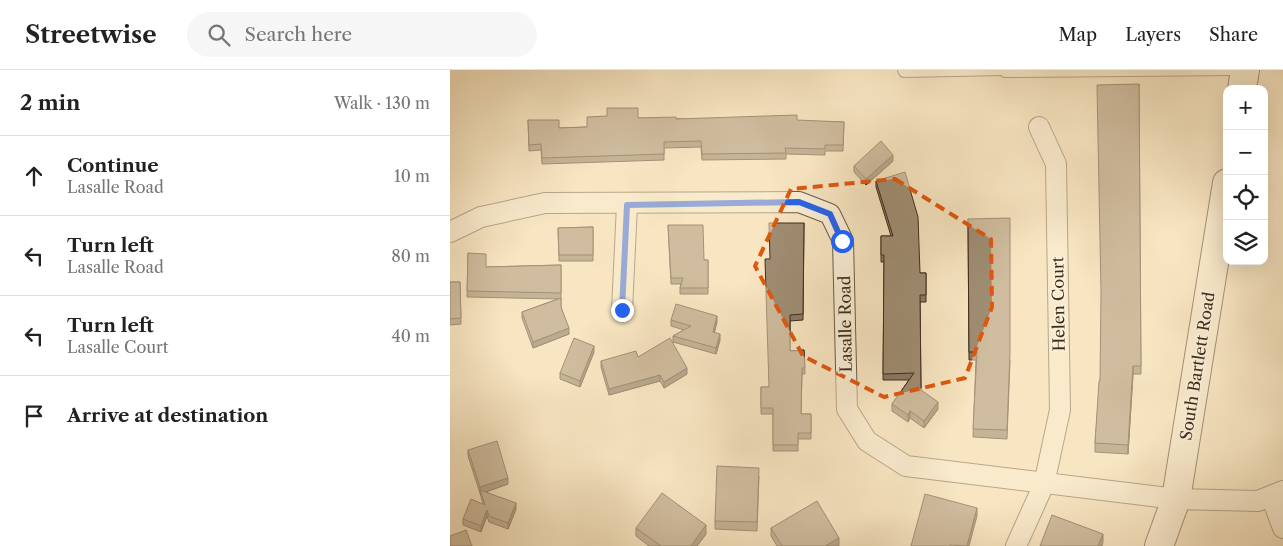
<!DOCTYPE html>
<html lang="en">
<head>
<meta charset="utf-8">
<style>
	:root { --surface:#fff; --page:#f6f6f6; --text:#222; --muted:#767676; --line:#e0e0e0 }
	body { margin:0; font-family:"Libre Caslon Text",serif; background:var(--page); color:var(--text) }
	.controls { position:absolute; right:15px; top:15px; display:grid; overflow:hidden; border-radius:10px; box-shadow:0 5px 20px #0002 }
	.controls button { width:45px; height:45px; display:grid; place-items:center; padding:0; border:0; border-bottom:1px solid var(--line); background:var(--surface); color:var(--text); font:25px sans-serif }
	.stop { position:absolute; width:15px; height:15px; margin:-11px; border:4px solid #2563eb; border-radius:50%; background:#fff }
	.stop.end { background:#2563eb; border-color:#fff; box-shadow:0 1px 5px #0008 }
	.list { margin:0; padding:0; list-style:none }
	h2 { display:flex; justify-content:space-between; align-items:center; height:65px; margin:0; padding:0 20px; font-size:21px }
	h2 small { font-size:16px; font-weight:400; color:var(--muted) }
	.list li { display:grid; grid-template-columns:32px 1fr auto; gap:15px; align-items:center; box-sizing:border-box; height:80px; padding:0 20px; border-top:1px solid var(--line) }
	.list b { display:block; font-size:19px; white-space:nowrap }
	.list p { margin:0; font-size:16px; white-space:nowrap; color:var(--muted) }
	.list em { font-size:16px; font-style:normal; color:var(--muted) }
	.icon { flex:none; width:28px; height:28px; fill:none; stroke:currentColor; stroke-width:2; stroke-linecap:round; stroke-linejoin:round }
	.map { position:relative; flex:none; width:833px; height:476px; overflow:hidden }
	header { display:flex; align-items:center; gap:30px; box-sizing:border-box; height:70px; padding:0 25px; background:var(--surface); border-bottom:1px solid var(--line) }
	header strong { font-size:24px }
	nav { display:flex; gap:28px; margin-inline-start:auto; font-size:18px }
	.search { width:350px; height:45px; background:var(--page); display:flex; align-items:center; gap:12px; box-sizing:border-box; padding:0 18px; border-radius:28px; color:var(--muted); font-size:19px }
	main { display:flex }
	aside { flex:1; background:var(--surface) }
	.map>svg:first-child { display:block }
</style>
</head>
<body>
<header>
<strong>Streetwise</strong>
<div class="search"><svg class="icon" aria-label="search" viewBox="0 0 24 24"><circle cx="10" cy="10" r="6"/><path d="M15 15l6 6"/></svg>Search here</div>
<nav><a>Map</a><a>Layers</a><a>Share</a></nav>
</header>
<main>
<aside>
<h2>2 min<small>Walk · 130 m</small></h2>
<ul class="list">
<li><svg class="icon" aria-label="ahead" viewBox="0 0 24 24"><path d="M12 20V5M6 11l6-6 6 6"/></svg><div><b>Continue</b><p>Lasalle Road</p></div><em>10 m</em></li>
<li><svg class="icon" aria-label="left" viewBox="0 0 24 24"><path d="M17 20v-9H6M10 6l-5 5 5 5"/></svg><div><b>Turn left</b><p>Lasalle Road</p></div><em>80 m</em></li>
<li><svg class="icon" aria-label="left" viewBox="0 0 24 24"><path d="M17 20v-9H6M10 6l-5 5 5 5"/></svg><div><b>Turn left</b><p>Lasalle Court</p></div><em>40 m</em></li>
<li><svg class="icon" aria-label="arrive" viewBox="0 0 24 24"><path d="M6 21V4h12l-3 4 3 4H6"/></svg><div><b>Arrive at destination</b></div></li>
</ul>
</aside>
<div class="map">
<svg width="833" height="476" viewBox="0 0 833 476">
	<rect width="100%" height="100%" fill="#f8e6c2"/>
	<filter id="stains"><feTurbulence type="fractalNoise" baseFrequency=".004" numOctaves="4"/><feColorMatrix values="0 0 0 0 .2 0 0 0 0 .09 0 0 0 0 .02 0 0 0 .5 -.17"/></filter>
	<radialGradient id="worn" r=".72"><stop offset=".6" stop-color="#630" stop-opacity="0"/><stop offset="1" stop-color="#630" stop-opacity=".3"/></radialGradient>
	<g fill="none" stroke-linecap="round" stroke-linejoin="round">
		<g stroke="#6c5a47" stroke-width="12">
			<g id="lane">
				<path d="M453,0L454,2L555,0"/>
				<path d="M555,2L789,0"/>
			</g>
		</g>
		<g stroke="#6c5a47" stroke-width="22">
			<g id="street">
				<path d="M0,162L31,147L95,133L349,132L380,144L393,171L397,339L417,371L456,396L726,429L808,431L833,421"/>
				<path d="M172,240L177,135"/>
				<path d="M821,426L833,458"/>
				<path d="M566,476L594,414L610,340L606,94L589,57"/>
			</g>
		</g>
		<g stroke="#3e2c1e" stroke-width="30">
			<g id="secondary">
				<path d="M792,19L795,0"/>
				<path d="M709,476L726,429L777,113"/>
			</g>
		</g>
		<use href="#lane" stroke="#faefd7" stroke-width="10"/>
		<use href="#street" stroke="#faefd7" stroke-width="20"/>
		<use href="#secondary" stroke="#faefd7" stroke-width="28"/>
	</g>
	<g fill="#897963" stroke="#3e2c1e">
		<path d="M689,14L691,304H683L678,384L645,382V373L650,311Z"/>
		<path d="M188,48L394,52L393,81H375V85L336,84V89L252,90L251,77L214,78V90L92,94L91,80L79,81L78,50L109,58L137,57Z"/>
		<path d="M443,91L416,115L404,102V96Z"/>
		<path d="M426,111L470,203H476V232H470L471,320L488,339L474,358L460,348L458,352L442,341V334L459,310H433L434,192H431V166H441L426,117Z"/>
		<path d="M518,149L560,291L557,369L523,367L526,290H519Z"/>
		<path d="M354,153L353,250L340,251V281L354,280L355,304H352L351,344H361V369H348V381H323V344H311V317H319Z"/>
		<path d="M218,155L254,190H258V224H230V218L231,214H221Z"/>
		<path d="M143,157V191H109L108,158Z"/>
		<path d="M18,183L36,197L111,195V237L119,264L83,278L72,248V242L108,229L17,227Z"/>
		<path d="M0,212H10L11,254L0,255Z"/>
		<path d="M221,250L267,252L264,263L270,270L266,284L223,272V266L234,260L221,256Z"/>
		<path d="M144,282L130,317L110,309V303Z"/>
		<path d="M188,287L237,304L214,318L210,311L159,325L151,297V291Z"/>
		<path d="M18,380L58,414L36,422L66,439L58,459L39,452L37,446L31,462L13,455V449L33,434L30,423L18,386Z"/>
		<path d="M309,406L307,461L265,459V451Z"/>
		<path d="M186,458L256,464L247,476H199L186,466Z"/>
		<path d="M321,458L389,476H327L321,466Z"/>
	</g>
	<g fill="#6f6350" stroke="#3e2c1e">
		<path d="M443,85V91L416,115V109Z"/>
		<path d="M267,246V252L263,268V262Z"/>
		<path d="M119,258V264L83,278V272Z"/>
		<path d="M270,264V270L266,284V278Z"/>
		<path d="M144,276V282L130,317V311Z"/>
		<path d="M683,296V304L678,384V375Z"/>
		<path d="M237,298V304L214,318V312Z"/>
		<path d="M210,305V311L159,325V319Z"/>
		<path d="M488,332V339L474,358V351Z"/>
		<path d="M460,341V348L458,352V345Z"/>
		<path d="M58,408V414L32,423L30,420V423V417Z"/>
		<path d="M66,433V439L58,459V453Z"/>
		<path d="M527,438V446L519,476H517Z"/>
		<path d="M37,440V446L31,462V456Z"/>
		<path d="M256,455V464L247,476H241Z"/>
		<path d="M653,464V472L652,476H648Z"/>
		<path d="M389,468V476H375Z"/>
	</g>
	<g fill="#9f8d73" stroke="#3e2c1e">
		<path d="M689,14L691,296H683L678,375L645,373L649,311H650L651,222L647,15Z"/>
		<path d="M157,38H188V48L226,47V49L347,45V50L394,52L393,75H375V79L335,78L336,83L252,84L251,71L214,72V84L92,88L91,74L79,75L78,50H109V58L137,57V47L157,46Z"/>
		<path d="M431,71L443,85L416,109L404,96Z"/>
		<path d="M455,102L468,147L470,203H476V225H470L471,320L488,332L474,351L460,341L458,345L442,334L464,303L433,304L434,185H431V166H443L426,111Z"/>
		<path d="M560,148V282L557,360L523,359L527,282H519L518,149Z"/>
		<path d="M319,153H354L353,244L340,245V281L354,280L355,298H352L351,344H361V363H348V375H323V338H311V317H319L315,189H320Z"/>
		<path d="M218,155H253L254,190H258V218H230L233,208H221Z"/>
		<path d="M143,157V185H109L108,158Z"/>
		<path d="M18,183L36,184V197L111,195V223L17,221Z"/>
		<path d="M0,212H10L11,248L0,249Z"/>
		<path d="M111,228V237L119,258L83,272L72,242Z"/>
		<path d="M226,234L267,246L263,262L270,264L266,278L223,266L241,256L221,250Z"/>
		<path d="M124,268L144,276L130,311L110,303Z"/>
		<path d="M220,268L237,298L214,312L210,305L159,319L151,291L186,281L188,287Z"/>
		<path d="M47,371L58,408L30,417L18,380Z"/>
		<path d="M267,396L309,398L307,452L265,451Z"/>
		<path d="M30,420L66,433L58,453L39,446L37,440L31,456L13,449L21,429L35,435Z"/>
		<path d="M212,423L256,455L241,476H211L186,458Z"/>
		<path d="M475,424L527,438L517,476L500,475V476H461Z"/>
		<path d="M367,431L389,468L375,476H332L321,458Z"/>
		<path d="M602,445L653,464L648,476H590Z"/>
		<path d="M16,460L22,476H0V466Z"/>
	</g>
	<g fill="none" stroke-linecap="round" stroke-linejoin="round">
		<path stroke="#2563eb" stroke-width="6" d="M172,240L177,135L349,132L380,144L392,171"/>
	</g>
	<path d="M0 0H833V476H0ZM445,109L541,169L542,237L515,308L434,327L353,286L305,196L341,119Z" fill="#f8e6c2" fill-opacity=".55" fill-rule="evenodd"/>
	<path fill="none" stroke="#e0570d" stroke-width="4" stroke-dasharray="10 6" stroke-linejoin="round" d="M445,109L541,169L542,237L515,308L434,327L353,286L305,196L341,119Z"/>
	<g text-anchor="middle" stroke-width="4" stroke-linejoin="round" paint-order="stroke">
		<g font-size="16" fill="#3e2c1e" stroke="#faefd7">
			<text transform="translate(608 234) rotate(-91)" y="6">Helen Court</text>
			<text transform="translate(395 254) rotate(-91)" y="6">Lasalle Road</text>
			<text transform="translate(747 296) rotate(-81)" y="6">South Bartlett Road</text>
		</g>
	</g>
	<rect width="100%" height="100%" filter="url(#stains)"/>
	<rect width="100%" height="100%" fill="url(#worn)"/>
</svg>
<div class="controls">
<button>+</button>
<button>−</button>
<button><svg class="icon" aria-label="locate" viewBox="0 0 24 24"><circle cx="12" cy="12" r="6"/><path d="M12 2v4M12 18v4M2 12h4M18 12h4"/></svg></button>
<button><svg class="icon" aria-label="layers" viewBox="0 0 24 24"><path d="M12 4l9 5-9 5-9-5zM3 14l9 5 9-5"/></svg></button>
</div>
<div class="stop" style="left:392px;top:171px"></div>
<div class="stop end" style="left:172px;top:240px"></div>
</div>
</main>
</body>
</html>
